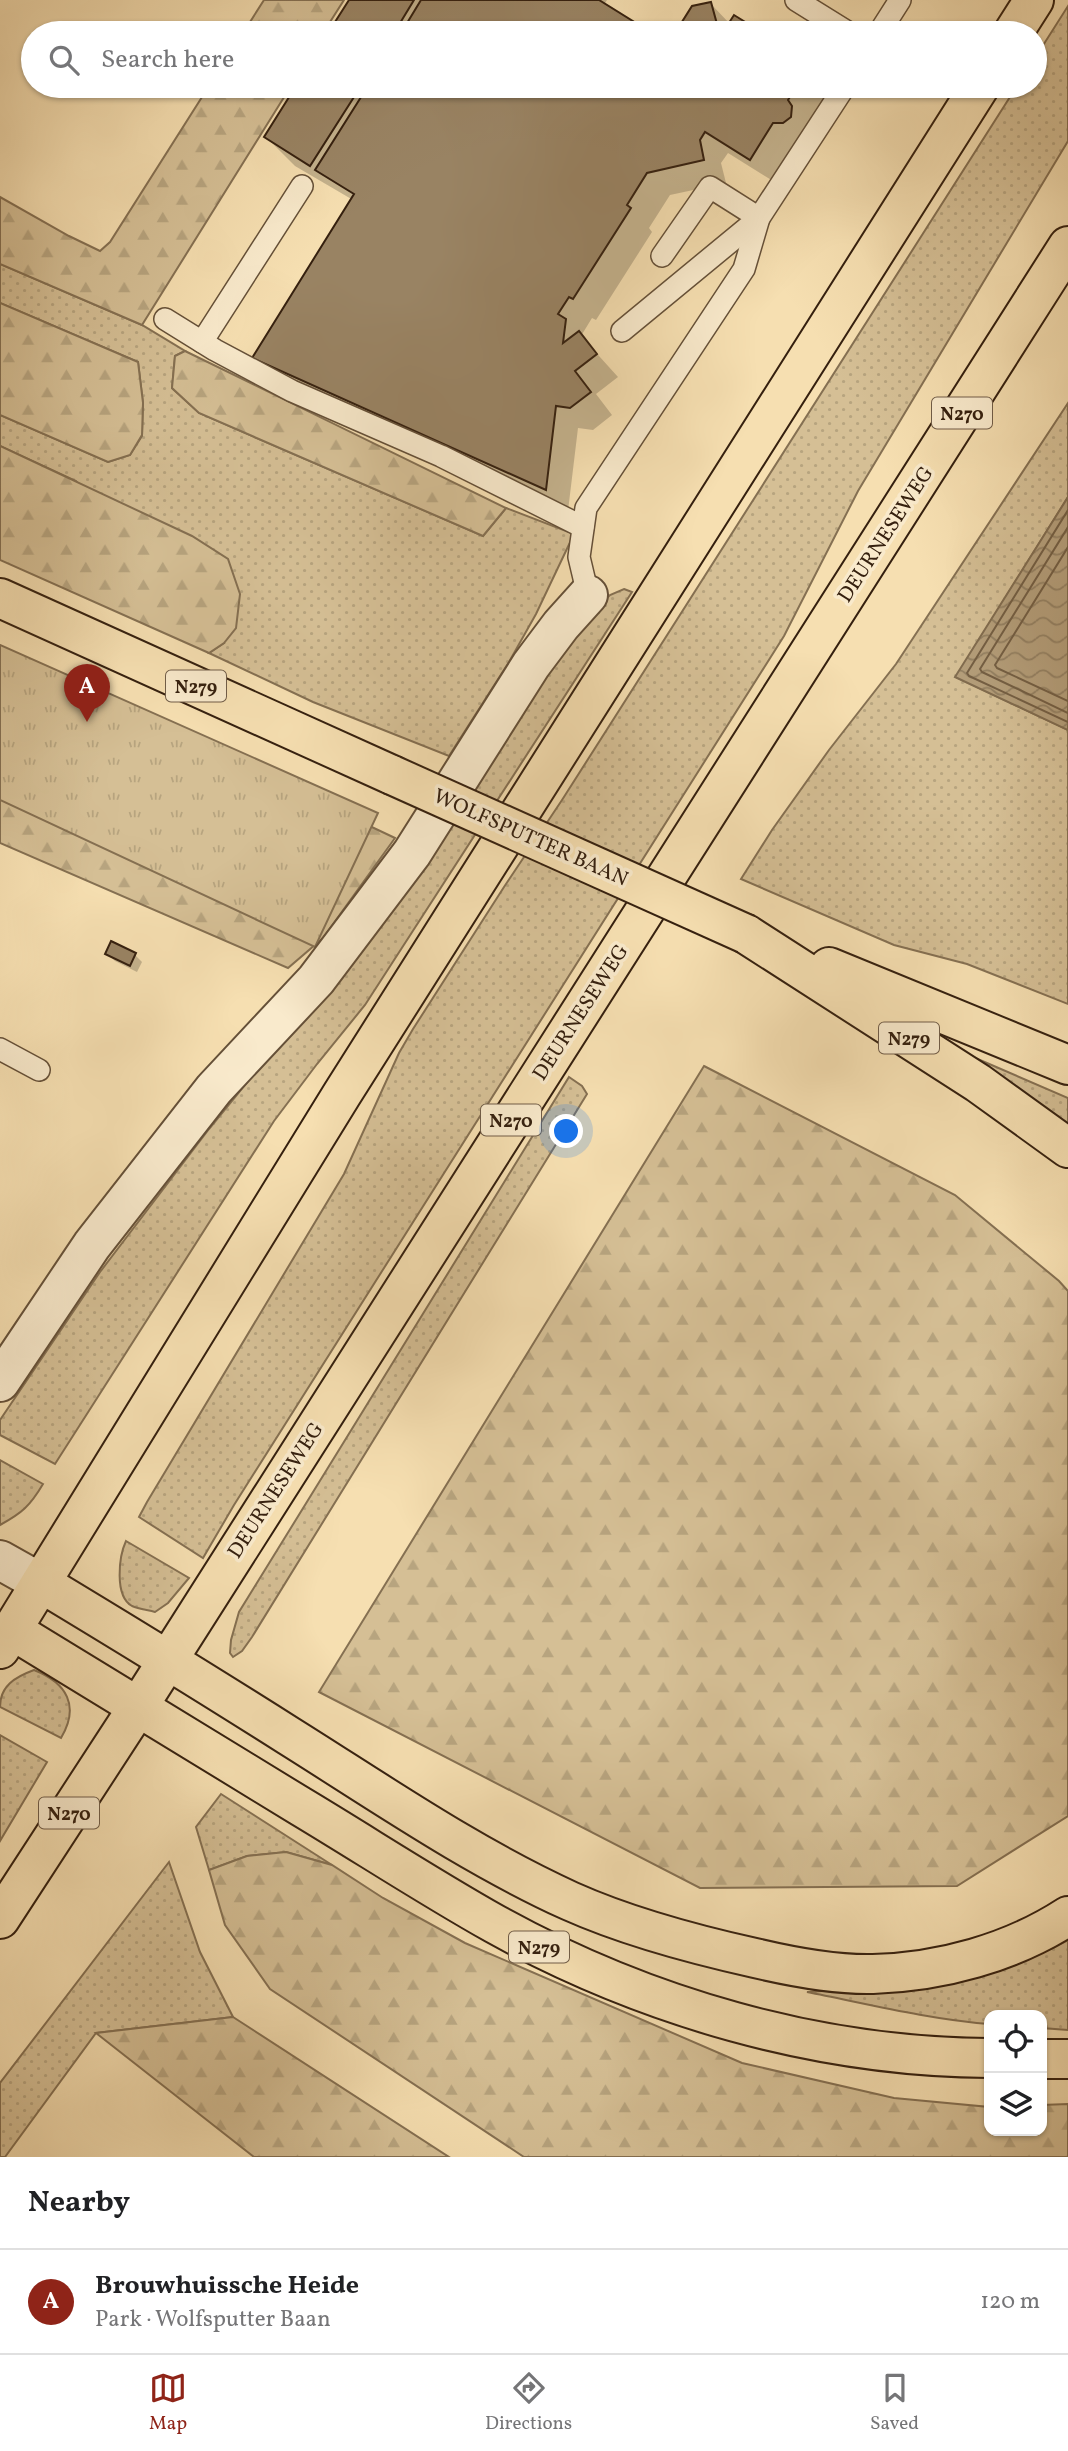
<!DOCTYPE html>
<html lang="en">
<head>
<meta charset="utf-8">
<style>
	:root { --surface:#fff; --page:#f6f6f6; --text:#202124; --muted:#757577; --line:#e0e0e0; --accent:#8f2418 }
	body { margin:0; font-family:Vollkorn,serif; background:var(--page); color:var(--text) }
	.controls { position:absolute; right:21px; bottom:21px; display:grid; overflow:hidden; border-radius:14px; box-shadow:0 2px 5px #0004 }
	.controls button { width:63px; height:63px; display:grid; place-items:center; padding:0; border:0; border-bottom:2px solid var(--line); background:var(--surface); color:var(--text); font:35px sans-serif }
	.you { position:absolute; left:567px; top:1132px; width:24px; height:24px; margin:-18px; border:5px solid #fff; border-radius:50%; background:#1a73e8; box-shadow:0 0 0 10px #1a73e833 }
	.badge { display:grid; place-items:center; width:46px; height:46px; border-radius:50%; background:var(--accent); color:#fff; font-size:23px; font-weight:700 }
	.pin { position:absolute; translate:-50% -58px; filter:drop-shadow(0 2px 4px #0008) }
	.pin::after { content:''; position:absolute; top:37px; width:24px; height:21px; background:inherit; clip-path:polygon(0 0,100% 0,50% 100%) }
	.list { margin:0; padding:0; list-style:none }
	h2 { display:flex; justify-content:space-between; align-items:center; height:91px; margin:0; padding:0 28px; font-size:30px }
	h2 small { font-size:23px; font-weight:400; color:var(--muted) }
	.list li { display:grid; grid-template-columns:46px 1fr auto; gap:21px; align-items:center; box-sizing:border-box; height:105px; padding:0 28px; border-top:2px solid var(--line) }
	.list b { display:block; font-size:26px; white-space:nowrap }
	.list p { margin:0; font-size:23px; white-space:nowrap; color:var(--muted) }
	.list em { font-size:23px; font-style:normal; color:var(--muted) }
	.icon { flex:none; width:38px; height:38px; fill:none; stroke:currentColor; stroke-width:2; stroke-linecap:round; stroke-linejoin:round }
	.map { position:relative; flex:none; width:1068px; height:2157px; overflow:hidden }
	.search { position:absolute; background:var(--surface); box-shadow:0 2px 5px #0004; left:21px; right:21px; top:21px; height:77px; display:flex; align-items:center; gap:18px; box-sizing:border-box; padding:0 24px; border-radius:38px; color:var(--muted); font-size:26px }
	.sheet { height:196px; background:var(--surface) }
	nav { display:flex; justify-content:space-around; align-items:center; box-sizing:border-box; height:98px; border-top:2px solid var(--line); background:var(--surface); font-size:19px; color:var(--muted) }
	nav a { display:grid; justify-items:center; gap:4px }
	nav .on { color:var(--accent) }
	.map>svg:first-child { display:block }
</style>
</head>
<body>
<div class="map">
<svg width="1068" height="2157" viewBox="0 0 1068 2157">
	<defs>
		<pattern id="grass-dots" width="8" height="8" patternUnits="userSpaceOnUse" patternTransform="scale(1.75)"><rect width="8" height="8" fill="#d5bf95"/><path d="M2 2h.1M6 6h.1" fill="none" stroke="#b7a47f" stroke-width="1.8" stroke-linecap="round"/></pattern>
		<pattern id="forest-firs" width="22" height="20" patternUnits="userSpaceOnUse" patternTransform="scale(1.75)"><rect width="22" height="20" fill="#d5bf95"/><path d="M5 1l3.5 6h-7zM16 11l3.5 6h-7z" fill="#b7a47f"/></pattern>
		<pattern id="park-tufts" width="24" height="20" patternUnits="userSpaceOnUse" patternTransform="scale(1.75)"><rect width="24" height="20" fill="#d5bf95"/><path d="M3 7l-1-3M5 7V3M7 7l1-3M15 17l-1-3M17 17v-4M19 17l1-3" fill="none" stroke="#b7a47f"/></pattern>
		<pattern id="water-waves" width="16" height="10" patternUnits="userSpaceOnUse" patternTransform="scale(1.75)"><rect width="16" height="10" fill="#b49e7a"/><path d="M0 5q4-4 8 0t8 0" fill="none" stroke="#938062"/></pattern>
	</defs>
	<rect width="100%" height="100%" fill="#f6dfb1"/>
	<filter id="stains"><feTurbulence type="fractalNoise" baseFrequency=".00286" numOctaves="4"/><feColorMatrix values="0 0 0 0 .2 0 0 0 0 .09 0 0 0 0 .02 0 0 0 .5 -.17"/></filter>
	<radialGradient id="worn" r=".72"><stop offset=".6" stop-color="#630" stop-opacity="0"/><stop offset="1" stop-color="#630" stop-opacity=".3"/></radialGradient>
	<g fill="url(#grass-dots)" stroke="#857052" stroke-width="2">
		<path d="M1068,6V141L858,491L784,636L234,1505L203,1558L139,1517L147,1502L344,1174L399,1053L413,1029L504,887L562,800L1017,86H1035V58Z"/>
		<path d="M0,264L142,325L185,351L175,356L172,388L199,413L483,536L506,508L574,534L536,614L509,662L449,756L313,702L209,653L224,643L76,481L0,446V415L108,462L130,455L142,436L143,403L138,362L0,303Z"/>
		<path d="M1068,403V497L956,677L1068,730V1004L967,964L894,945L741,879L772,830L829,750L896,664Z"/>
		<path d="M624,589L632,592L365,1005L317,1064L274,1121L55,1464L0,1435V1420L100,1272L209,1129L334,976L589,615L610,595Z"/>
		<path d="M973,1057L1068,1098V1127Z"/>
		<path d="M569,1077L582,1086L587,1094L252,1637L242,1651L233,1657L230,1653L231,1640L239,1612Z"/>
		<path d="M0,1460L43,1484C30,1506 22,1513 0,1525Z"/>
		<path d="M126,1541L189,1578L168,1603L155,1612C148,1610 139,1609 132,1606C114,1596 119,1556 126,1541Z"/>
		<path d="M34,1670C67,1683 80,1706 61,1738L0,1707C0,1686 15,1677 34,1670Z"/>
		<path d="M0,1735L47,1762L0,1841Z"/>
		<path d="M221,1794L332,1865L286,1852L247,1856L209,1870L196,1827Z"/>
		<path d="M169,1862L200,1952L233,2017L96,2033L5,2157H0V2083Z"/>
		<path d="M1068,1940V2030L1042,2028V2015H989V2024C928,2019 868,2004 807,1992C888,1987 997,1981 1068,1940Z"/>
	</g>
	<g fill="url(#forest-firs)" stroke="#857052" stroke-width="2">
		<path d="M264,0H344L323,33H243Z"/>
		<path d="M209,86H291L142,325L0,264V197L69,236L100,251L110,242Z"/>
		<path d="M0,303L138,362L143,403L142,435L130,455L108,462L0,415Z"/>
		<path d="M185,351L506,508L483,536L199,413L172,388L175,356Z"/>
		<path d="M0,446L192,536L228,559L240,594L236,628L224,643L209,653L0,560Z"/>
		<path d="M0,651L395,838L323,938L288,968L0,843Z"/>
		<path d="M704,1066L955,1195L1059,1281L1068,1291V1816L957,1886L700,1888L319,1692Z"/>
		<path d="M286,1852L332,1865L383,1898L465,1943L742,2063L894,2098L989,2107V2131H1042V2105L1068,2104V2157H524L270,1989L225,1925L209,1870L247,1856Z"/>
		<path d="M233,2017L449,2157H254L96,2033Z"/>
	</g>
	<path fill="url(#park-tufts)" stroke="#857052" stroke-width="2" d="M0,645L378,813L315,947L0,800Z"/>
	<path fill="url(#water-waves)" stroke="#816c4f" stroke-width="2" d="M1068,497V730L955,677Z"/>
	<g fill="#0003">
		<path d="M351,0H607L604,5L649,33H330Z"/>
		<path d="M711,4L730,24L734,17L760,33H677L693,8Z"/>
		<path d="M298,86H831L832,87L773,181L728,153L721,163L726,183L670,195L649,228L652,232L596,320L592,318L581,336L618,377L596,394L612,415L593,430L578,428L568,511L276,380L254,358L353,200L295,166L266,137Z"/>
		<path d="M107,954L135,955L142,962L137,972L115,961Z"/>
	</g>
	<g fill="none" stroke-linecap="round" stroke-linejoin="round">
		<g stroke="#745f44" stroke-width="2">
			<path d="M1068,510L967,673L969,676L1068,722"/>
			<path d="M1068,527L980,669L982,672L1068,713"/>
			<path d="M1068,547L995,665L997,668L1068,701"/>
		</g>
	</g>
	<g fill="#998363" stroke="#35200f" stroke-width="2">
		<path d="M349,0H414L394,33H328Z"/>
		<path d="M421,0H599L652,33H401Z"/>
		<path d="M711,2L717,24L725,29L734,15L763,33H675L692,6Z"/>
		<path d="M296,86H361L310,166L264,137Z"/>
		<path d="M368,86H797L788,100L792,106L791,117L783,123H773L750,160L705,132L700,140L704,160L647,173L627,205L631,208L573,299L569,297L558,314L566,319L563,343L579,331L597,354L575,371L591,392L570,408L556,406L546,490L252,358L354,194L315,170Z"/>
		<path d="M111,941L136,953L130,966L105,954Z"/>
	</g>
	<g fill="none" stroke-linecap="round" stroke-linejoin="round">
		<g stroke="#655038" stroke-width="24">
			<g id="lane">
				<path d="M796,0L849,33"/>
				<path d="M879,33L900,0"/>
				<path d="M165,319L215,350L292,391L441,456L583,527"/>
				<path d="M622,331L759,218L710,187L662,256"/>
				<path d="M202,342L302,186"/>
				<path d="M588,595L579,557L586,508L744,269L759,218L845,86"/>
				<path d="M0,1049L39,1070"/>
			</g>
		</g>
		<g stroke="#655038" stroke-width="42">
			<g id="street">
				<path d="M0,1382L92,1245L214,1089L316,980L412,853L531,665L561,625L588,595"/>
				<path d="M0,1560L41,1583"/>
			</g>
		</g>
		<g stroke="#35200f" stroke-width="42">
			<g id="primary">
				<path d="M1013,33L1034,0"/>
				<path d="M0,598L392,775"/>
				<path d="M746,934L978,1083L1068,1148"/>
				<path d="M829,967L1068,1065"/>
				<path d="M41,1583C124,1633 207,1684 289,1736C380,1793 471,1856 570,1901C628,1927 692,1944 755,1958C793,1967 834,1975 873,1974C941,1972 1011,1953 1068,1916"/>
				<path d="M12,1630C108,1689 204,1747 300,1806C365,1845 429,1887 495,1924C645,2007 818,2057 989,2058"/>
				<path d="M0,1649L342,1094L980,86"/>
				<path d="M0,1919L138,1707L1068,246"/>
				<path d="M1042,2059H1068"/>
			</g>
		</g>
		<use href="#lane" stroke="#f9eacc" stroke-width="21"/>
		<use href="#street" stroke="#f9eacc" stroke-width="38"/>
		<use href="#primary" stroke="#f6dfb1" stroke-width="38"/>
		<g stroke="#35200f" stroke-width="42" stroke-linecap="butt">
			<path id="primary-bridge" d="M392,775L746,934"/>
		</g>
		<use href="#primary-bridge" stroke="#f6dfb1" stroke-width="38"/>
	</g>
	<g text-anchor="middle" stroke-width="7" stroke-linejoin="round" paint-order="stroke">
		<g fill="#f9eacc" stroke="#705d48" stroke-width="2">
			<rect x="932" y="397.5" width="60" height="31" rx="5"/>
			<rect x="166" y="670.5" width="60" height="31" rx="5"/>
			<rect x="879" y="1022.5" width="60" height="31" rx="5"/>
			<rect x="481" y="1104.5" width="60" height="31" rx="5"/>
			<rect x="39" y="1797.5" width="60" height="31" rx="5"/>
			<rect x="509" y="1931.5" width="60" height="31" rx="5"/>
		</g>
		<g font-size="19" font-weight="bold" fill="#35200f">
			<text x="962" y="420">N270</text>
			<text x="196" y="693">N279</text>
			<text x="909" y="1045">N279</text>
			<text x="511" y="1127">N270</text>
			<text x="69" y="1820">N270</text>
			<text x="539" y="1954">N279</text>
		</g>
		<g font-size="21" fill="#35200f" stroke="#f9eacc">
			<text transform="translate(885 534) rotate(-57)" y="7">DEURNESEWEG</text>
			<text transform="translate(531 837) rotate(24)" y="7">WOLFSPUTTER BAAN</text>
			<text transform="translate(580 1012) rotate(-57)" y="7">DEURNESEWEG</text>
			<text transform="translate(275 1490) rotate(-57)" y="7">DEURNESEWEG</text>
		</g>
	</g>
	<rect width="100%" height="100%" filter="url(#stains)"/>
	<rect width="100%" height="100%" fill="url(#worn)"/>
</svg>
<div class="controls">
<button><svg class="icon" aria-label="locate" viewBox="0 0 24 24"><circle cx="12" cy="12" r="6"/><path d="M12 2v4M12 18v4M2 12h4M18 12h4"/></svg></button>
<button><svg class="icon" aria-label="layers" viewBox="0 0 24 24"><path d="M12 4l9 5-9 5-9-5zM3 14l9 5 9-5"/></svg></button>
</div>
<div class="you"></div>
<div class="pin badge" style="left:87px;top:722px">A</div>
<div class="search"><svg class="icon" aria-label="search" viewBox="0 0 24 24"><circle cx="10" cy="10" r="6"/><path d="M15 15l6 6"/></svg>Search here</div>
</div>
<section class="sheet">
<h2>Nearby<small></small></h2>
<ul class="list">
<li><span class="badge">A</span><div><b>Brouwhuissche Heide</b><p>Park · Wolfsputter Baan</p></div><em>120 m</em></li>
</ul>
</section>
<nav>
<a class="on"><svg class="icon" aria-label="map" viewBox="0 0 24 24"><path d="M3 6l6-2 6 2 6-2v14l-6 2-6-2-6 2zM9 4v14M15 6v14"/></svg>Map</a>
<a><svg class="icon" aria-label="directions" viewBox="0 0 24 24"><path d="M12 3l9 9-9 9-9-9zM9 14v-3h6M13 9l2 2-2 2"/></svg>Directions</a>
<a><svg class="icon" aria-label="saved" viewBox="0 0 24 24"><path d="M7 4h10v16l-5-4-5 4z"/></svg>Saved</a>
</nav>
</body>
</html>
